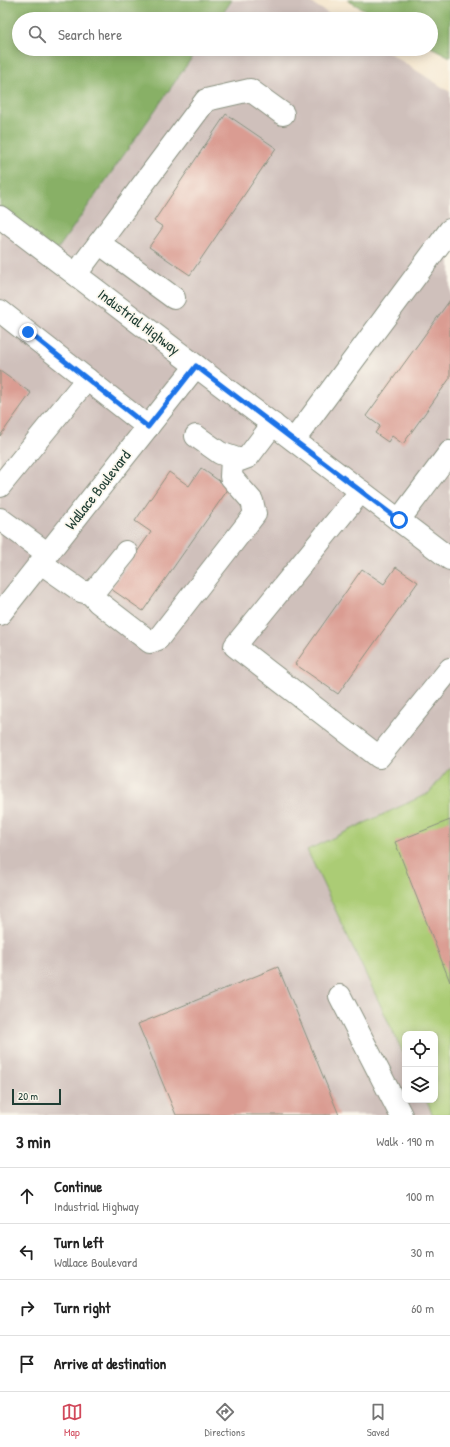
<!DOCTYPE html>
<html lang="en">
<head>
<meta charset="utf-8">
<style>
	:root { --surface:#fff; --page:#f6f6f6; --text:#222; --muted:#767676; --line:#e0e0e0; --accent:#d1495b }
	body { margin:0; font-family:"Patrick Hand",sans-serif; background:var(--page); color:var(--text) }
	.controls { position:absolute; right:12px; bottom:12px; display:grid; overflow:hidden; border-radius:8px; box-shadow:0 2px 10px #0003 }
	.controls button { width:36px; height:36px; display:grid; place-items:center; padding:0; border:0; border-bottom:1px solid var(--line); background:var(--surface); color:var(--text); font:20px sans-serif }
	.scale { position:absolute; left:12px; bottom:10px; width:49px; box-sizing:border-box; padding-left:4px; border:2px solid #1f3d34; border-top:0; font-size:11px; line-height:14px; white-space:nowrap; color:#1f3d34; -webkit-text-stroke:3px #fbf7ec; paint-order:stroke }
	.stop { position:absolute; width:12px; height:12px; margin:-9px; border:3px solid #1a73e8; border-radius:50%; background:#fff }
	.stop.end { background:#1a73e8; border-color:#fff; box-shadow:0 1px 4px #0008 }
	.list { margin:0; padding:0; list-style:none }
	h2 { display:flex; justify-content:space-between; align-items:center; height:52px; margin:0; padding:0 16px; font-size:17px }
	h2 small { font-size:13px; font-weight:400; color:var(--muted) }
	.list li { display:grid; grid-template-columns:26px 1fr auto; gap:12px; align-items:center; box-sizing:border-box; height:56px; padding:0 16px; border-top:1px solid var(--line) }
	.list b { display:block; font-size:15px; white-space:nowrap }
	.list p { margin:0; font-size:13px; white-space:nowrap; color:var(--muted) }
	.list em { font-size:13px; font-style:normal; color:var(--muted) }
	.icon { flex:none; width:22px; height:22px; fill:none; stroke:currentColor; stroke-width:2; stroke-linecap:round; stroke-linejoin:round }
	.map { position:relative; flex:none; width:450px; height:1115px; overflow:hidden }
	.search { position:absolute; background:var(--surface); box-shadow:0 2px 10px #0003; left:12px; right:12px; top:12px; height:44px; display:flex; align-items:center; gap:10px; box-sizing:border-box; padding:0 14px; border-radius:22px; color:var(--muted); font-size:15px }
	.sheet { height:276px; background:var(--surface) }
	nav { display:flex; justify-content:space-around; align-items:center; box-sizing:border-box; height:56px; border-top:1px solid var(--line); background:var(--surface); font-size:11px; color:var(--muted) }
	nav a { display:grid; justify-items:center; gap:2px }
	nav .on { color:var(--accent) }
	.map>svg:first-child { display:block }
</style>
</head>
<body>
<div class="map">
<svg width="450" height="1115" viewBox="0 0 450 1115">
	<rect width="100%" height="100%" fill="#fbf7ec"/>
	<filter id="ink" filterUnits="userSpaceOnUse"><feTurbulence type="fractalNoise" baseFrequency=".025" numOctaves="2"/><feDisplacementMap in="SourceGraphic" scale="8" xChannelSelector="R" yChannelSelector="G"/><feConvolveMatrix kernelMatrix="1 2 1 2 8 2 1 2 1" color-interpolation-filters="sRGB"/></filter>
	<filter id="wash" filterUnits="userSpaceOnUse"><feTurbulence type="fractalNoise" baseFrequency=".012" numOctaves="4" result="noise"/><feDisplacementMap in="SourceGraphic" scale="16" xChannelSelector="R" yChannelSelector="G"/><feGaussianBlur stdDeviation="0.9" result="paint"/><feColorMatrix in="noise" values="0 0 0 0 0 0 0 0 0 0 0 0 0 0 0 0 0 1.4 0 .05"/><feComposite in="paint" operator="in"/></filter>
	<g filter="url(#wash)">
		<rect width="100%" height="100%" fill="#f4e5cc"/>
		<path fill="#cfc0bb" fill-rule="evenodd" d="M0,0H307L337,19H19V49H383L450,92V1115H0ZM405,1034H435V1100H405Z"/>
		<path fill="#abcc75" stroke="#658454" d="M450,767V1115H433L426,1100H435V1034H405V1057L307,850L429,793Z"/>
		<g fill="#88b066" stroke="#54764d">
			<path d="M0,0H232L219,19H19V49H198L55,253L0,210Z"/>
			<path d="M347,0H450V57L431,47V19H381Z"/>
		</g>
		<g id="blocks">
			<g fill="#da9c92">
				<path d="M226,114L276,148L190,275L149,247L163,227L154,221Z"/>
				<path d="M450,300V378L403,444L392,436L388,442L375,433L380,426L366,416Z"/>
				<path d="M0,371L31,393L0,436Z"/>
				<path d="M201,468L229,488L143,611L111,589L151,532L135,521L169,472L189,486Z"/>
				<path d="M396,567L418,582L338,694L295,664L362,569L384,584Z"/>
				<path d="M450,820V982L395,842Z"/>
				<path d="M278,967L339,1115H176L138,1024Z"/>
			</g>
		</g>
	</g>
	<g filter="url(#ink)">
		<use href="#blocks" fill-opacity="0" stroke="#8a9180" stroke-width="1"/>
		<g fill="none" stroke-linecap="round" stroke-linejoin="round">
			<g stroke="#8a9180" stroke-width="24">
				<g id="minor">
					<path d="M0,217L450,559"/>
					<path d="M99,243L174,298"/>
					<path d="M76,274L206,100L250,90L283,114"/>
					<path d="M0,311L148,427"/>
					<path d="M196,436L220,453L240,460L248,457L273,424"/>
					<path d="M294,440L450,230"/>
					<path d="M0,486L87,379"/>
					<path d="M361,491L235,646L379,757L450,669"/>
					<path d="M0,519L48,554"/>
					<path d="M399,520L450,452"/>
					<path d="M41,563L81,591L89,593L96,589L126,552"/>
					<path d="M90,593L98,602L150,642L158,639L255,514L252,501L231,477L232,458"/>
					<path d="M0,614L196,366"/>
					<path d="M340,996L401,1115"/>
				</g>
			</g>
			<use href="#minor" stroke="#fff" stroke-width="22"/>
		</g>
	</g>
	<g fill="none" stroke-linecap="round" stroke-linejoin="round" filter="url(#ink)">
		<path stroke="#1a73e8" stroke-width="5" d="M28,332L148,427L196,366L399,520"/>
	</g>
	<g text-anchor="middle" stroke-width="3.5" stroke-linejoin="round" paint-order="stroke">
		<g font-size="15" fill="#1f3d34" stroke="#fbf7ec">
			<text transform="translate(139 322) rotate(37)" y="5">Industrial Highway</text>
			<text transform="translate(98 490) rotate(-52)" y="5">Wallace Boulevard</text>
		</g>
	</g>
</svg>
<div class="controls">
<button><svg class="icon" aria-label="locate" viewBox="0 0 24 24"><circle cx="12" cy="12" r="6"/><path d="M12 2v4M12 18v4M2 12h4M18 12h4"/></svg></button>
<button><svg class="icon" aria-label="layers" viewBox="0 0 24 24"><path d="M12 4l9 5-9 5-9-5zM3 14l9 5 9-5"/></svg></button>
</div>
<div class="scale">20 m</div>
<div class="stop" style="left:399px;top:520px"></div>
<div class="stop end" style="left:28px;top:332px"></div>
<div class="search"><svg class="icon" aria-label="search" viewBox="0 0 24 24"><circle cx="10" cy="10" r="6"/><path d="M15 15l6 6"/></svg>Search here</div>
</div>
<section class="sheet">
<h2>3 min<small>Walk · 190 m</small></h2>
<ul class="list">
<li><svg class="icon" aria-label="ahead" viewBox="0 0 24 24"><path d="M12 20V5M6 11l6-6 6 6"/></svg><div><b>Continue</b><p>Industrial Highway</p></div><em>100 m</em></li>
<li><svg class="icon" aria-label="left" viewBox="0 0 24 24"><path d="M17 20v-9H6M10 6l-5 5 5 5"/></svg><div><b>Turn left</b><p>Wallace Boulevard</p></div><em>30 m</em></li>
<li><svg class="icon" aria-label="right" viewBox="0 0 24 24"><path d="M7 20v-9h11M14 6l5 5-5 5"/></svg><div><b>Turn right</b></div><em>60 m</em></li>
<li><svg class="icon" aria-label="arrive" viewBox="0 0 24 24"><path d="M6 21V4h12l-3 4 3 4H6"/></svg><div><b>Arrive at destination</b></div></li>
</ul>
</section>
<nav>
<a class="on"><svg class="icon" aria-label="map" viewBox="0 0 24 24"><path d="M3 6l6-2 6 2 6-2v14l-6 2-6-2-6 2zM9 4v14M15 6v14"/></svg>Map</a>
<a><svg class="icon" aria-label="directions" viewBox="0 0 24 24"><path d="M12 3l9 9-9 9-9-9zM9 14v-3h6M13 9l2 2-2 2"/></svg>Directions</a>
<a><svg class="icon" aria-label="saved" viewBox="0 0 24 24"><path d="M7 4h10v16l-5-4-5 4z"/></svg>Saved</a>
</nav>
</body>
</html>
